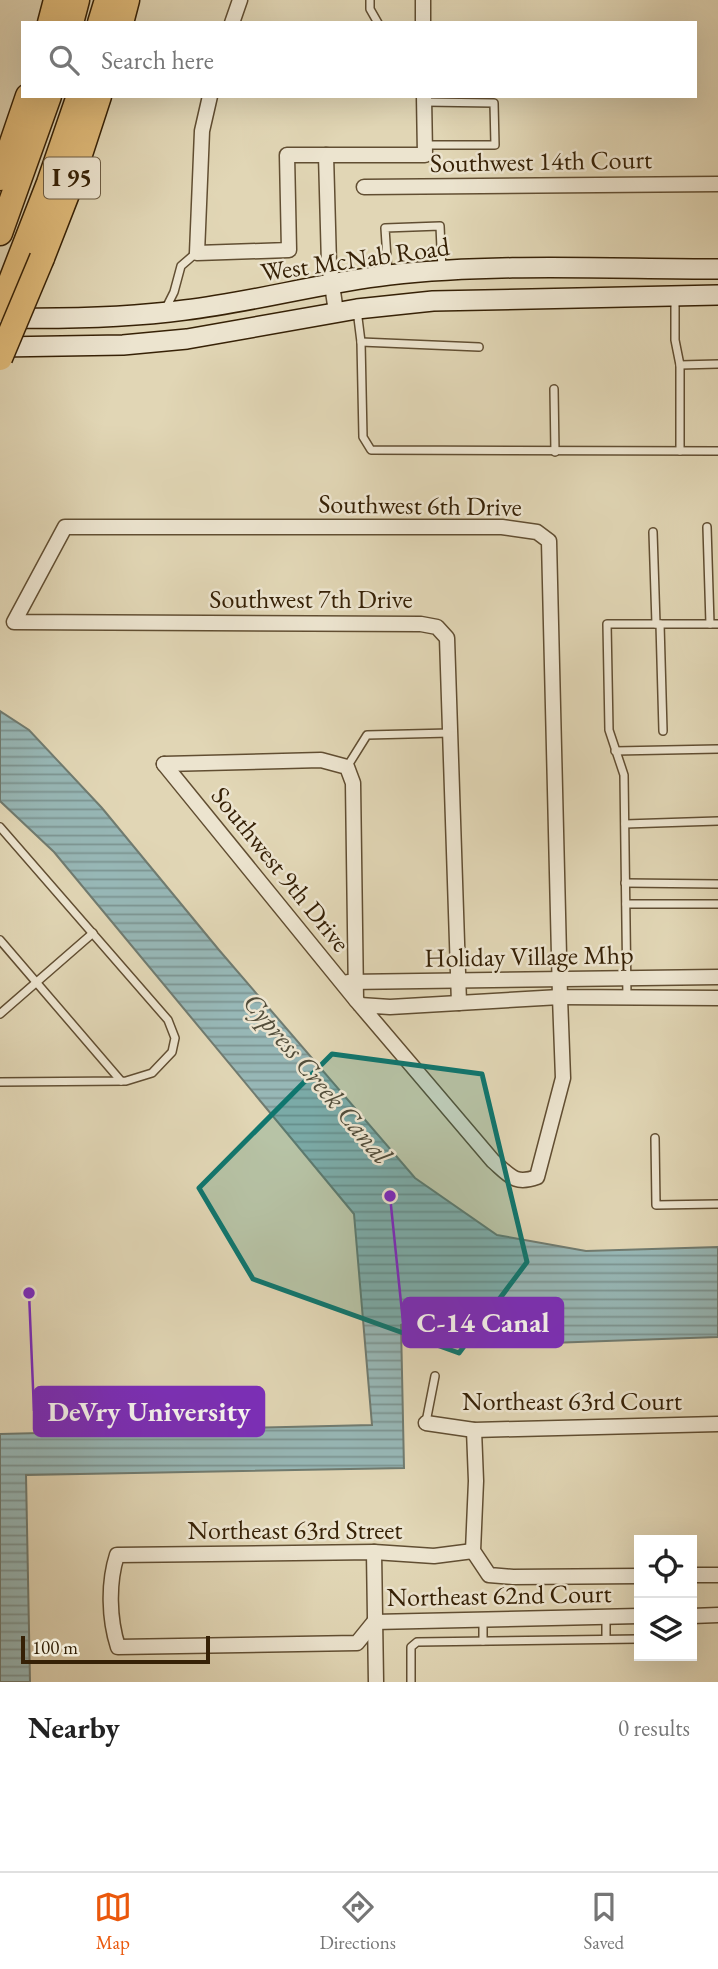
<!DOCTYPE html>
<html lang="en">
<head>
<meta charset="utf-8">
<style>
	:root { --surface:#fff; --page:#f6f6f6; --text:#222; --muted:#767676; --line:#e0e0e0; --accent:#ea580c }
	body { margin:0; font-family:"EB Garamond",serif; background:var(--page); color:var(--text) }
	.controls { position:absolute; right:21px; bottom:21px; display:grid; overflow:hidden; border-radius:0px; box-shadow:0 7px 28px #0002 }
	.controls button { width:63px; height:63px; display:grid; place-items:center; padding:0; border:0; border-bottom:2px solid var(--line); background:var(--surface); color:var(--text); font:35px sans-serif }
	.scale { position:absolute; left:21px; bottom:18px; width:189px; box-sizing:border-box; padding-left:7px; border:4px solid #362106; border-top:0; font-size:19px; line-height:24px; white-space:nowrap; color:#362106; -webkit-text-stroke:5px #ece4cf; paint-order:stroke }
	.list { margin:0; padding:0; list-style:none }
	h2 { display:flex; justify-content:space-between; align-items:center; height:91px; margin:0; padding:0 28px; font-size:30px }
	h2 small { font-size:23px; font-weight:400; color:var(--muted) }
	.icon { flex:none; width:38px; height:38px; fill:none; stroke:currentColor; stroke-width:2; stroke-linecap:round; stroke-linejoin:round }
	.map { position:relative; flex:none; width:718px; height:1682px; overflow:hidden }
	.search { position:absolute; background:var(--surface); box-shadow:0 7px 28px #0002; left:21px; right:21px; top:21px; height:77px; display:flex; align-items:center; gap:18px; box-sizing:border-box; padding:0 24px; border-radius:0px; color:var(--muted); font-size:26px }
	.sheet { height:189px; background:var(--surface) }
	nav { display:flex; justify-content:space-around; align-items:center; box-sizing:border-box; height:98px; border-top:2px solid var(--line); background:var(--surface); font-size:19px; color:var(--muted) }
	nav a { display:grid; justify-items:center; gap:4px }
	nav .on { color:var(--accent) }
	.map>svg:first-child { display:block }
</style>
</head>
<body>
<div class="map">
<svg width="718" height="1682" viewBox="0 0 718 1682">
	<defs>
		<pattern id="water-rules" width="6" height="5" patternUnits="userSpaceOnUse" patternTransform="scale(1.75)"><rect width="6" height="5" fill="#97b7b6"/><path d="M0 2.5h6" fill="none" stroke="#7c9492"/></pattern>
	</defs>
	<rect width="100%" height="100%" fill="#e1d6b5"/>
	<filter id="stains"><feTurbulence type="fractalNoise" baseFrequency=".00286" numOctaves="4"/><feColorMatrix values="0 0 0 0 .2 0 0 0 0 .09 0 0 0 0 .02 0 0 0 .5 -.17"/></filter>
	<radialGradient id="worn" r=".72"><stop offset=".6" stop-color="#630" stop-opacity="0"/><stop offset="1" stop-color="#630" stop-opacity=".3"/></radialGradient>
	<path fill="url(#water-rules)" stroke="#707b70" stroke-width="2" d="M0,711L29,730L102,808L219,950L415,1178L497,1235L586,1251L718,1247V1337L495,1345L426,1314L401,1325L404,1468L26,1475L30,1682H0V1434L372,1425L354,1214L54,852L0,801Z"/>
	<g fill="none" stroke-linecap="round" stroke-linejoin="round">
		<g stroke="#614e32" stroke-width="10">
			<g id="service">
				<path d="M370,0V9L378,23"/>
				<path d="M424,145H495L494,103L425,102"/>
				<path d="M388,274L385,228L440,226L442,270"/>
				<path d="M675,296V340L680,365V451"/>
				<path d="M166,308L174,292L181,266L196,253"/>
				<path d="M357,310L361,342L363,437L371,450L718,451"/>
				<path d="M361,342L479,347"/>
				<path d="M680,365L718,364"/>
				<path d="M554,389L555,452"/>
				<path d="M707,527L710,624"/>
				<path d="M653,532L656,624"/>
				<path d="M660,624L663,731"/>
				<path d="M615,751L718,749"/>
				<path d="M347,767L367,735L450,733"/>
				<path d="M625,824L718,821"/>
				<path d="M0,827L168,1020L175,1038L172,1052L152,1073L126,1081L0,1082"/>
				<path d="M625,883L718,884"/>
				<path d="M626,904H718"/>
				<path d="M0,940L121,1081"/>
				<path d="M627,998L624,775L609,730L607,624H718"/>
				<path d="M0,1014L93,933"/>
				<path d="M655,1138L656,1205L718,1204"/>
				<path d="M426,1422L435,1376"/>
				<path d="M483,1620V1641"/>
				<path d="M606,1639V1617"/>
				<path d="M411,1682V1647L417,1642L639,1639"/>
			</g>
		</g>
		<g stroke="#614e32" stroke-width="17">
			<g id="minor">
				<path d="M423,0V23"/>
				<path d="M232,23L240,0"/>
				<path d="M210,96L202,131L197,253L289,250L287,155H326"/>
				<path d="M364,187L718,184"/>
				<path d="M336,312L329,264L326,155H425L424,96"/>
				<path d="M164,764L356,1000L493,1161C510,1176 515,1185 537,1177L563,1078L560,997L390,1007L360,1005"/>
				<path d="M164,764L321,760L347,767L353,783L356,1000"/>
				<path d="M348,982L718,977"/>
				<path d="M459,1003L447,638L437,627L421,624L14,622L65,527H502L537,532L549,541L560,997L718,998"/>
				<path d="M426,1423L474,1430L718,1424"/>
				<path d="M474,1430L476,1481L473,1551L489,1575L513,1577L639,1576"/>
				<path d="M473,1551L434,1556L374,1552L117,1555C108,1583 109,1619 118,1647L357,1643L374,1622L639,1616"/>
				<path d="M374,1552L376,1682"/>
				<path d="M692,1575H718"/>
				<path d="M692,1616L718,1615"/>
			</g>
		</g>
		<g stroke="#362106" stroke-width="22">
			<g id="secondary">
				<path d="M5,318C65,319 125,318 185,310C253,302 320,283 389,275C498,263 609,269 718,269"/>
				<path d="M0,347L123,345L187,339L357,309L433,301L718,295"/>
			</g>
		</g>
		<g stroke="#362106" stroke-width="27">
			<g id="motorway">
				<path d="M50,23L56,0"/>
				<path d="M71,23L77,0"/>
				<path d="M100,23L107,0"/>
				<path d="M121,23L127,0"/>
				<path d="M0,178L28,96"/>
				<path d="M0,233L49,96"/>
				<path d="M42,258L67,194L99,96"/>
				<path d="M0,309L49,183L79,96"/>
			</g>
		</g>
		<use href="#service" stroke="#ece4cf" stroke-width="7"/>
		<use href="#minor" stroke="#ece4cf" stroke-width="14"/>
		<use href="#secondary" stroke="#ece4cf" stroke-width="19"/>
		<use href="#motorway" stroke="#e0bb7a" stroke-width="24"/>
		<g stroke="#362106" stroke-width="27" stroke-linecap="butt">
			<path id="motorway-bridge" d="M0,358L42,258"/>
		</g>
		<use href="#motorway-bridge" stroke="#e0bb7a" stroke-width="24"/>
	</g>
	<path fill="#0f766e" fill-opacity="0.2" stroke="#0f766e" stroke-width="5" stroke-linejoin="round" d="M332,1054L482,1074L527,1262L459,1353L253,1279L199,1188Z"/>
	<g text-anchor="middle" stroke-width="5" stroke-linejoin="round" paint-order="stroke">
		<rect fill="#ece4cf" stroke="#6d5c42" stroke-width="2" x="44" y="157.5" width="56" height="41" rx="5"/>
		<g font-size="24" font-weight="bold" fill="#362106">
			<text x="72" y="186">I 95</text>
		</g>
		<g font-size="26" fill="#362106" stroke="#ece4cf">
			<text transform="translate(541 161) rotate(-1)" y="9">Southwest 14th Court</text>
			<text transform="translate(355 259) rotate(-8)" y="9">West McNab Road</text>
			<text transform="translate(420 505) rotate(1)" y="9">Southwest 6th Drive</text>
			<text x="311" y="608">Southwest 7th Drive</text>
			<text transform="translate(281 869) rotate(51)" y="9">Southwest 9th Drive</text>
			<text transform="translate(529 956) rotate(-1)" y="9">Holiday Village Mhp</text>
			<text x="572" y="1410">Northeast 63rd Court</text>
			<text x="295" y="1539">Northeast 63rd Street</text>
			<text transform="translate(499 1595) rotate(-1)" y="9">Northeast 62nd Court</text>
		</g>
		<g font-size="28" font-style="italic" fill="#534e3b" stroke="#ece4cf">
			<text transform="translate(318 1078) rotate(50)" y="10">Cypress Creek Canal</text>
		</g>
	</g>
	<path fill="none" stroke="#7b2cbf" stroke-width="2.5" d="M390 1196L403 1322M29 1293L34 1411"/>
	<g fill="#7b2cbf" stroke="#ece4cf" stroke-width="2.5">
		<circle cx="390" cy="1196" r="7"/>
		<circle cx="29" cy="1293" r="7"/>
	</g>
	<g fill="#7b2cbf" stroke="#7b2cbf" stroke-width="2.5">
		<rect x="403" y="1298" width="160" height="49" rx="7"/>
		<rect x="34" y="1387" width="230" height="49" rx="7"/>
	</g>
	<g font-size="28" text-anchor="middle" font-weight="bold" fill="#fff">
		<text x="483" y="1332">C-14 Canal</text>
		<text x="149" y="1421">DeVry University</text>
	</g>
	<rect width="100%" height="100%" filter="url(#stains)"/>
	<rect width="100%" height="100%" fill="url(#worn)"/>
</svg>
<div class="controls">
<button><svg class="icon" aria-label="locate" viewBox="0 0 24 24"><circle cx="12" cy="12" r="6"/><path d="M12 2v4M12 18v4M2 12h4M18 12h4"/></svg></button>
<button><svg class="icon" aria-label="layers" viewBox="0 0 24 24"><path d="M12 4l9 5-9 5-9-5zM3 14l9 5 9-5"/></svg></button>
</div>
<div class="scale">100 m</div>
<div class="search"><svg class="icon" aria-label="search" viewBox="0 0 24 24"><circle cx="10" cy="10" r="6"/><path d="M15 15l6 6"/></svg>Search here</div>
</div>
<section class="sheet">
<h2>Nearby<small>0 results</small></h2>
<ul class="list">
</ul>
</section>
<nav>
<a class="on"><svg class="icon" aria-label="map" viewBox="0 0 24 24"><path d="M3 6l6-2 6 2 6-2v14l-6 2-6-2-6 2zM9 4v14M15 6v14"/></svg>Map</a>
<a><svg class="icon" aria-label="directions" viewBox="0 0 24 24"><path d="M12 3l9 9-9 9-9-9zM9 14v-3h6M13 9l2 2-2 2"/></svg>Directions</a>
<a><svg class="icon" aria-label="saved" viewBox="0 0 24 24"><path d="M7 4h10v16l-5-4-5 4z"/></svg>Saved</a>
</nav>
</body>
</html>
